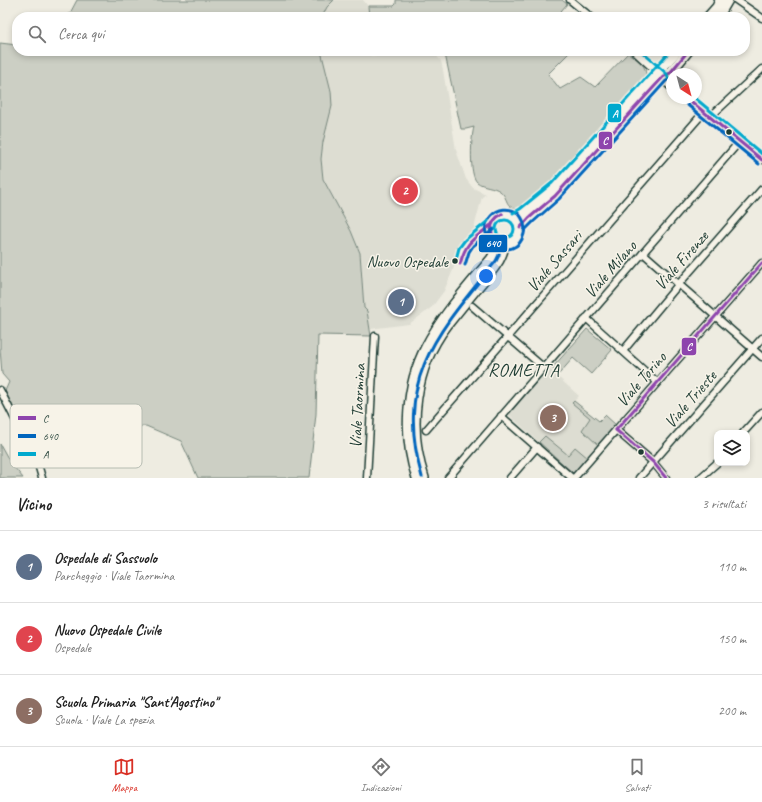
<!DOCTYPE html>
<html lang="it">
<head>
<meta charset="utf-8">
<style>
	:root { --surface:#fff; --page:#f2f2f2; --text:#222; --muted:#767676; --line:#e0e0e0; --accent:#d93025 }
	body { margin:0; font-family:Caveat,sans-serif; background:var(--page); color:var(--text) }
	.controls { position:absolute; right:12px; bottom:12px; display:grid; overflow:hidden; border-radius:8px; box-shadow:0 2px 6px #0003 }
	.controls button { width:36px; height:36px; display:grid; place-items:center; padding:0; border:0; border-bottom:1px solid var(--line); background:var(--surface); color:var(--text); font:20px sans-serif }
	.compass { position:absolute; left:666px; top:68px; width:36px; height:36px; border-radius:50%; background:var(--surface); box-shadow:0 2px 6px #0003; rotate:144deg }
	.you { position:absolute; left:486px; top:276px; width:14px; height:14px; margin:-10px; border:3px solid #fff; border-radius:50%; background:#1a73e8; box-shadow:0 0 0 6px #1a73e833 }
	.badge { display:grid; place-items:center; width:26px; height:26px; border-radius:50%; background:var(--accent); color:#fff; font-size:13px; font-weight:700 }
	.pin { position:absolute; translate:-50% -50%; border:2px solid #fff; box-shadow:0 1px 4px #0006 }
	.list { margin:0; padding:0; list-style:none }
	h2 { display:flex; justify-content:space-between; align-items:center; height:52px; margin:0; padding:0 16px; font-size:17px }
	h2 small { font-size:13px; font-weight:400; color:var(--muted) }
	.list li { display:grid; grid-template-columns:26px 1fr auto; gap:12px; align-items:center; box-sizing:border-box; height:72px; padding:0 16px; border-top:1px solid var(--line) }
	.list b { display:block; font-size:15px; white-space:nowrap }
	.list p { margin:0; font-size:13px; white-space:nowrap; color:var(--muted) }
	.list em { font-size:13px; font-style:normal; color:var(--muted) }
	.icon { flex:none; width:22px; height:22px; fill:none; stroke:currentColor; stroke-width:2; stroke-linecap:round; stroke-linejoin:round }
	.map { position:relative; flex:none; width:762px; height:478px; overflow:hidden }
	.search { position:absolute; background:var(--surface); box-shadow:0 2px 6px #0003; left:12px; right:12px; top:12px; height:44px; display:flex; align-items:center; gap:10px; box-sizing:border-box; padding:0 14px; border-radius:16px; color:var(--muted); font-size:15px }
	.sheet { height:268px; background:var(--surface) }
	nav { display:flex; justify-content:space-around; align-items:center; box-sizing:border-box; height:56px; border-top:1px solid var(--line); background:var(--surface); font-size:11px; color:var(--muted) }
	nav a { display:grid; justify-items:center; gap:2px }
	nav .on { color:var(--accent) }
	.map>svg:first-child { display:block }
</style>
</head>
<body>
<div class="map">
<svg width="762" height="478" viewBox="0 0 762 478">
	<rect width="100%" height="100%" fill="#eeece1"/>
	<filter id="ink" filterUnits="userSpaceOnUse"><feTurbulence type="fractalNoise" baseFrequency=".025" numOctaves="2"/><feDisplacementMap in="SourceGraphic" scale="8" xChannelSelector="R" yChannelSelector="G"/><feConvolveMatrix kernelMatrix="1 2 1 2 8 2 1 2 1" color-interpolation-filters="sRGB"/></filter>
	<g filter="url(#ink)">
		<g fill="#ddddd2">
			<path d="M334,0H363L368,6L369,17H322L327,7Z"/>
			<path d="M321,51H370L371,56L431,52L435,54L441,61L443,70L456,150L466,179L473,188L486,194L482,197L473,232L463,242L459,248L453,270L444,291L432,307L423,314L409,324L370,329L367,311L364,308L360,253L351,231L323,179L321,159L323,142Z"/>
			<path d="M548,368L579,396L574,401L599,421L605,415L617,426L574,474L508,414Z"/>
		</g>
		<g fill="#cccfc4" stroke="#76867c">
			<path d="M77,0H334L327,7L322,17H68Z"/>
			<path d="M396,0H562L567,4L556,17H369L368,6H394L396,4Z"/>
			<path d="M0,43L17,45V51H321L331,91L332,106L323,142L321,159L323,179L351,231L360,253L364,308L367,311L371,336L318,335L316,414L309,478H198L181,441L146,426L108,427L103,422L89,426L65,429L56,434L41,459L32,445L5,391L9,382L2,374L0,349Z"/>
			<path d="M442,51H567L569,53L548,74L560,89L581,77L595,87L628,53C636,59 649,66 645,78L553,182L519,209C504,208 509,198 500,191C493,186 483,187 477,182C469,175 471,137 474,127L466,129H461L445,54Z"/>
			<path d="M587,329L612,350L591,374L573,358L559,374L552,368Z"/>
			<path d="M574,401L599,421L605,415L617,426L599,446L582,430L590,418L572,403Z"/>
			<path d="M545,436L568,455L575,447L588,458L574,474L539,442Z"/>
			<path d="M0,444L10,462L23,478H0Z"/>
		</g>
		<g fill="none" stroke-linecap="round" stroke-linejoin="round">
			<g stroke="#1f3d34" stroke-width="9">
				<g id="street">
					<path d="M570,0L591,17"/>
					<path d="M736,0L762,18"/>
					<path d="M634,51L657,72L663,77L664,81L672,88"/>
					<path d="M663,77L668,78L672,82"/>
					<path d="M687,98L762,160"/>
					<path d="M710,117L762,69"/>
					<path d="M643,253L762,357"/>
					<path d="M472,306L543,367"/>
					<path d="M586,318L657,382"/>
					<path d="M623,351L678,285L762,189"/>
					<path d="M0,390L38,464L42,478"/>
					<path d="M501,416L572,478"/>
					<path d="M426,430L704,112"/>
					<path d="M616,430L653,462L666,478"/>
					<path d="M743,433L762,412"/>
					<path d="M367,478L375,336"/>
					<path d="M448,478L740,141"/>
					<path d="M510,478L537,447"/>
					<path d="M574,478L762,263"/>
					<path d="M639,478L762,338"/>
					<path d="M700,478L717,463"/>
				</g>
			</g>
			<g stroke="#1f3d34" stroke-width="12">
				<g id="secondary">
					<path d="M708,17L717,7L720,0"/>
					<path d="M718,17L728,0"/>
					<circle cx="505" cy="229" r="15"/>
					<path d="M515,217L523,213L555,187L677,51"/>
					<path d="M520,228C531,213 548,205 560,191C595,153 628,115 663,77L670,73L688,51"/>
					<path d="M417,478C403,437 406,385 426,347C443,314 469,286 492,258L494,254L495,239"/>
					<path d="M424,478C407,427 414,368 447,325C459,310 470,296 482,282C487,276 493,270 497,263C501,258 503,250 505,244"/>
				</g>
			</g>
			<use href="#street" stroke="#f7f3e8" stroke-width="6"/>
			<use href="#secondary" stroke="#f7f3e8" stroke-width="9"/>
			<g stroke="#f7f3e8" stroke-width="6">
				<g id="bus-1">
					<path d="M687,98L762,160"/>
					<path d="M520,228L529,218L555,196L663,77L670,73L688,51"/>
					<path d="M501,243C486,238 489,220 502,214"/>
					<path d="M501,243C487,236 489,221 502,214"/>
					<path d="M460,264C466,241 474,239 491,225"/>
					<path d="M616,430L762,263"/>
					<path d="M616,430L653,462L666,478"/>
				</g>
			</g>
			<g stroke="#f7f3e8" stroke-width="6">
				<g id="bus-2">
					<path d="M684,102L759,164"/>
					<path d="M518,213C509,207 498,208 491,216C470,240 515,266 524,234C526,226 524,220 519,214"/>
					<path d="M524,231L533,222L559,199L666,81L672,78"/>
					<path d="M465,265L469,252L473,246L494,229"/>
					<path d="M422,477C394,378 438,332 496,261L499,255L500,239"/>
				</g>
			</g>
			<g stroke="#f7f3e8" stroke-width="6">
				<g id="bus-3">
					<path d="M641,51L667,74L668,78L672,81"/>
					<path d="M695,98L762,154"/>
					<path d="M513,213L520,209L552,183L670,51"/>
					<circle cx="505" cy="229" r="9"/>
					<path d="M455,263L459,248L465,240L488,221"/>
				</g>
			</g>
			<use href="#bus-1" stroke="#8e44ad" stroke-width="3"/>
			<use href="#bus-2" stroke="#0065bd" stroke-width="3"/>
			<use href="#bus-3" stroke="#00a9ce" stroke-width="3"/>
		</g>
	</g>
	<g fill="#1f3d34" stroke="#f7f3e8" stroke-width="1.5">
		<circle cx="729" cy="132" r="3.5"/>
		<circle cx="455" cy="261" r="3.5"/>
		<circle cx="641" cy="452" r="3.5"/>
	</g>
	<g text-anchor="middle" stroke-width="3" stroke-linejoin="round" paint-order="stroke">
		<g font-size="16" fill="#1f3d34" stroke="#f7f3e8" text-anchor="end">
			<text x="448" y="267">Nuovo Ospedale</text>
		</g>
		<g font-size="17" fill="#1f3d34" stroke="#f7f3e8">
			<text transform="translate(681 260) rotate(-49)" y="6">Viale Firenze</text>
			<text transform="translate(554 261) rotate(-49)" y="6">Viale Sassari</text>
			<text transform="translate(610 269) rotate(-49)" y="6">Viale Milano</text>
			<text transform="translate(641 379) rotate(-49)" y="6">Viale Torino</text>
			<text transform="translate(690 399) rotate(-49)" y="6">Viale Trieste</text>
			<text transform="translate(357 406) rotate(-87)" y="6">Viale Taormina</text>
		</g>
		<g font-size="18" letter-spacing="1" fill="#1f3d34" stroke="#f7f3e8">
			<text x="524" y="376">ROMETTA</text>
		</g>
	</g>
	<rect x="10" y="404" width="132" height="64" rx="6" fill="#f7f3e8" stroke="#b6bcb2" stroke-width="1"/>
	<rect x="18" y="416" width="18" height="4" fill="#8e44ad"/>
	<rect x="18" y="434" width="18" height="4" fill="#0065bd"/>
	<rect x="18" y="452" width="18" height="4" fill="#00a9ce"/>
	<g font-size="11" fill="#1f3d34">
		<text x="43" y="422">C</text>
		<text x="43" y="440">640</text>
		<text x="43" y="458">A</text>
	</g>
	<g stroke="#f7f3e8" stroke-width="1.5">
		<rect x="607" y="103" width="15" height="20" rx="4" fill="#00a9ce"/>
		<rect x="598" y="131" width="15" height="19" rx="4" fill="#8e44ad"/>
		<rect x="478" y="234" width="30" height="19" rx="4" fill="#0065bd"/>
		<rect x="681" y="337" width="16" height="19" rx="4" fill="#8e44ad"/>
	</g>
	<g font-size="11" text-anchor="middle" font-weight="bold" fill="#fff">
		<text x="615" y="117">A</text>
		<text x="605" y="144">C</text>
		<text x="493" y="247">640</text>
		<text x="689" y="350">C</text>
	</g>
</svg>
<div class="controls">
<button><svg class="icon" aria-label="layers" viewBox="0 0 24 24"><path d="M12 4l9 5-9 5-9-5zM3 14l9 5 9-5"/></svg></button>
</div>
<svg class="compass" viewBox="-18 -18 36 36"><path d="M0-13l5 13h-10z" fill="#e53935"/><path d="M0 13l5-13h-10z" fill="#767676"/></svg>
<div class="you"></div>
<div class="pin badge" style="left:401px;top:302px;background:#5c6f8a">1</div>
<div class="pin badge" style="left:405px;top:191px;background:#e0444e">2</div>
<div class="pin badge" style="left:553px;top:418px;background:#8d6e63">3</div>
<div class="search"><svg class="icon" aria-label="search" viewBox="0 0 24 24"><circle cx="10" cy="10" r="6"/><path d="M15 15l6 6"/></svg>Cerca qui</div>
</div>
<section class="sheet">
<h2>Vicino<small>3 risultati</small></h2>
<ul class="list">
<li><span class="badge" style="background:#5c6f8a">1</span><div><b>Ospedale di Sassuolo</b><p>Parcheggio · Viale Taormina</p></div><em>110 m</em></li>
<li><span class="badge" style="background:#e0444e">2</span><div><b>Nuovo Ospedale Civile</b><p>Ospedale</p></div><em>150 m</em></li>
<li><span class="badge" style="background:#8d6e63">3</span><div><b>Scuola Primaria &quot;Sant'Agostino&quot;</b><p>Scuola · Viale La spezia</p></div><em>200 m</em></li>
</ul>
</section>
<nav>
<a class="on"><svg class="icon" aria-label="map" viewBox="0 0 24 24"><path d="M3 6l6-2 6 2 6-2v14l-6 2-6-2-6 2zM9 4v14M15 6v14"/></svg>Mappa</a>
<a><svg class="icon" aria-label="directions" viewBox="0 0 24 24"><path d="M12 3l9 9-9 9-9-9zM9 14v-3h6M13 9l2 2-2 2"/></svg>Indicazioni</a>
<a><svg class="icon" aria-label="saved" viewBox="0 0 24 24"><path d="M7 4h10v16l-5-4-5 4z"/></svg>Salvati</a>
</nav>
</body>
</html>
